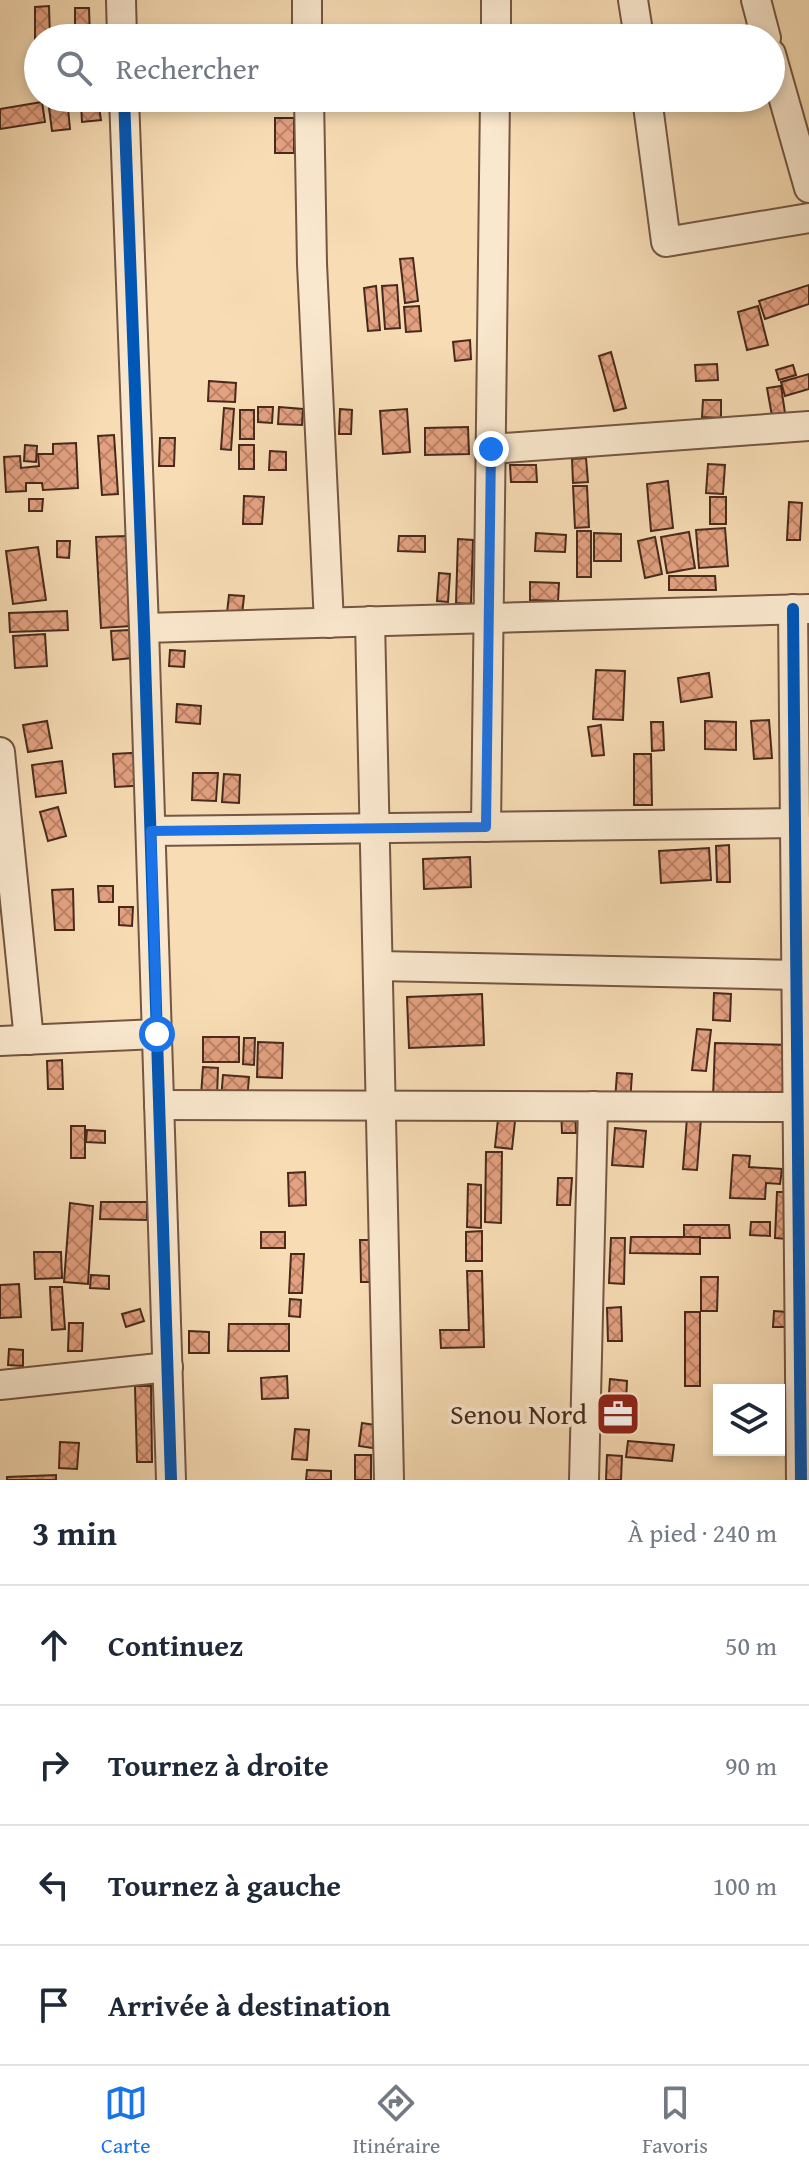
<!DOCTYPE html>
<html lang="fr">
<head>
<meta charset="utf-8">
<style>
	:root { --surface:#fff; --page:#f6f6f7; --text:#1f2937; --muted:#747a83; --line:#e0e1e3; --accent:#1a73e8 }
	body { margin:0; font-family:"Gentium Book Plus",serif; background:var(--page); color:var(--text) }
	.controls { position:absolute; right:24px; bottom:24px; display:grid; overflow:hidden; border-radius:0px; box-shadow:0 4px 12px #0003 }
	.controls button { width:72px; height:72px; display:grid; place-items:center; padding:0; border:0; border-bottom:2px solid var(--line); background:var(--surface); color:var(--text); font:40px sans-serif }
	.stop { position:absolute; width:24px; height:24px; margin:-18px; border:6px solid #1a73e8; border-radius:50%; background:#fff }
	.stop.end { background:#1a73e8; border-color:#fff; box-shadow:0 2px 8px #0008 }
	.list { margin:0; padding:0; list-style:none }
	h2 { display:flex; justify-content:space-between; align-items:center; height:104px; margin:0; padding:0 32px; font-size:34px }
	h2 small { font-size:26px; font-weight:400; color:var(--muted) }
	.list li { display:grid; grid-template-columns:52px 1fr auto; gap:24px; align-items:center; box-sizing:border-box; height:120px; padding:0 32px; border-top:2px solid var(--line) }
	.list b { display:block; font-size:30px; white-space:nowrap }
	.list em { font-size:26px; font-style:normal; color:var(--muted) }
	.icon { flex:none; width:44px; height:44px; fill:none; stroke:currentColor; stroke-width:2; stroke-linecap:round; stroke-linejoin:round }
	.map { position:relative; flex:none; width:809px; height:1480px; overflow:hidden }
	.search { position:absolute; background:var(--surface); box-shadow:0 4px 12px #0003; left:24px; right:24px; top:24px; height:88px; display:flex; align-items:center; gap:20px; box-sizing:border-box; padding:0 28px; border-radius:44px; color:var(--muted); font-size:30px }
	.sheet { height:584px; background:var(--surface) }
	nav { display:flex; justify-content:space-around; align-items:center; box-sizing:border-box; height:112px; border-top:2px solid var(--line); background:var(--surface); font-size:22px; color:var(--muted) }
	nav a { display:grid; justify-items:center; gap:4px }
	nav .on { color:var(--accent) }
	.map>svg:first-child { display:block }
</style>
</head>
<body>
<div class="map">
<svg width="809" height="1480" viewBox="0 0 809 1480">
	<defs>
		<pattern id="building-cross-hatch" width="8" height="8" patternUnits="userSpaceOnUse" patternTransform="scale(2)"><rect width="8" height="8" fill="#e4a180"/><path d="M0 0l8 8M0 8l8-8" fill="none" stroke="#bb8368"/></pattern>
	</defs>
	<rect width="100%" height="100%" fill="#f7dcb4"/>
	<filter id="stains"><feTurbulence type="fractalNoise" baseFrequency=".0025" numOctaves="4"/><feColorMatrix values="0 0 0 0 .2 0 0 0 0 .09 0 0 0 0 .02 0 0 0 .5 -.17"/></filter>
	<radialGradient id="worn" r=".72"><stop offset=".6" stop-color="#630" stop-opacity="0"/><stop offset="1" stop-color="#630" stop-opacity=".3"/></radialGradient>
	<g fill="url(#building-cross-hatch)" stroke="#48291d" stroke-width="2">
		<path d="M49,6L50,38L35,39V7Z"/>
		<path d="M75,8H89L90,38H75Z"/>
		<path d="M67,98L70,129L52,131L48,100Z"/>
		<path d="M98,101L101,120L82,122L81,103Z"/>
		<path d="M42,102L45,122L0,129V109Z"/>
		<rect x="275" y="118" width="19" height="35"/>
		<path d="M413,258L418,301L405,303L400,259Z"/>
		<path d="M397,285L400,328L385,329L382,286Z"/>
		<path d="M809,285V304L765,319L759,301Z"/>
		<path d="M376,286L380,330L368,331L364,288Z"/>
		<path d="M419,306L421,331L406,332L404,307Z"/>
		<path d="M758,306L768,345L747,350L738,312Z"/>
		<path d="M470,340L471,359L455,361L453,342Z"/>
		<path d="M611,352L626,408L614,411L599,356Z"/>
		<path d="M717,364L718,380L696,381L695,365Z"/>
		<path d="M793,365L796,375L779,380L776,370Z"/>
		<path d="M809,374V389L785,396L781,382Z"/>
		<path d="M209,381L236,383L235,402L208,401Z"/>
		<path d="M781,386L785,413L772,416L767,388Z"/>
		<path d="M703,400H721V418L702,417Z"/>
		<path d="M258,407H273L272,423L258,422Z"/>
		<path d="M279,407L303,409L302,425L278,424Z"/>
		<path d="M224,408L234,409L231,450L221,449Z"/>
		<path d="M340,409L352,410L351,434H339Z"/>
		<path d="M407,409L410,452L383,454L380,411Z"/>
		<rect x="240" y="410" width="14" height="29"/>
		<path d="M468,427L469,454L425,455V428Z"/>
		<path d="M114,435L118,494L102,495L98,436Z"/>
		<path d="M160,438H175L174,466H159Z"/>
		<path d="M76,443L78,488L43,490L42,483H26V491L6,492L4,457L20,456L21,468L39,466L38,454H53V444Z"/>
		<path d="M25,445L37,446L36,462L24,461Z"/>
		<rect x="239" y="445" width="15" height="24"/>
		<path d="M270,451L286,452V470H269Z"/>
		<path d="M586,458L588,482L573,483L572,459Z"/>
		<path d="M708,464L725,465L723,494L706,493Z"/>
		<path d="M510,465H536L537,482H511Z"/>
		<path d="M668,481L673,528L651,531L647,484Z"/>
		<path d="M573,486H587L589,527L575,528Z"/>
		<path d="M244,496L264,497L262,524H243Z"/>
		<rect x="710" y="497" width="16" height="27"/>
		<path d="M29,499H43L42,511H29Z"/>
		<path d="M789,502L802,503L800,540H787Z"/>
		<path d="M725,528L728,566L699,568L696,530Z"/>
		<rect x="577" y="531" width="14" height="46"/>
		<path d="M689,532L695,568L667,573L661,537Z"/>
		<path d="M536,533L566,535L565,552L535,551Z"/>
		<path d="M594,533L621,534V561H594Z"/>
		<path d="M127,536L131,626L101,628L96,537Z"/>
		<path d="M399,536H425V552L398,551Z"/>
		<path d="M655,537L662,574L645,578L638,541Z"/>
		<path d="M458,539L473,540L471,604L456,603Z"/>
		<path d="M57,541H70L69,558L57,557Z"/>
		<path d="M38,547L46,600L13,604L6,551Z"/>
		<path d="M439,573L450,574L448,602L437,601Z"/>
		<path d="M669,576H715L716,590H669Z"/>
		<path d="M530,582L559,583L558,601L530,600Z"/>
		<path d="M229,595L244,596L242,615L227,613Z"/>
		<path d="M67,611L68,630L10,632L9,613Z"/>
		<path d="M129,630L132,658L113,660L111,631Z"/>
		<path d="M45,634L47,666L15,668L13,636Z"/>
		<path d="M170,650L185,651L184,667L169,666Z"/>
		<path d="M596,670L625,671L623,720L593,719Z"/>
		<path d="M709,673L712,697L681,702L678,678Z"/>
		<path d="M177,704L201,706L200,724L176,722Z"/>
		<path d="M769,720L772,758L754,759L751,721Z"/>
		<path d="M47,721L52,748L28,752L23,725Z"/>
		<path d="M705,721L736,722V750L705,749Z"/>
		<path d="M651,722H663L664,750L652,751Z"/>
		<path d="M601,725L604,755L592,756L588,727Z"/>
		<path d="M148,752L150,785L115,787L113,754Z"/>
		<path d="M634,754H651L652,805H634Z"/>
		<path d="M62,761L66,793L36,797L32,765Z"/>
		<path d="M193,773H218L216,801L192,800Z"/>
		<path d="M224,774L240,775L239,803L222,802Z"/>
		<path d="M58,807L66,836L48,841L40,812Z"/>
		<path d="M729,845L730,882H717L716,846Z"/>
		<path d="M709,848L711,880L661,883L659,851Z"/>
		<path d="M470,857L471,887L424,889L423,859Z"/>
		<path d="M98,886H113V902H99Z"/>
		<path d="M73,889L74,930H55L52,890Z"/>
		<path d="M119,907H133L132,926L119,925Z"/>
		<path d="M714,993L731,994L730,1021L713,1020Z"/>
		<path d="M482,994L484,1045L409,1048L407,997Z"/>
		<path d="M697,1029L711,1030L706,1071L692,1070Z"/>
		<rect x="203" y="1037" width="36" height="25"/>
		<path d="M244,1038H255L254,1065L243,1064Z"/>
		<path d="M258,1042L283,1043L282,1078L257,1077Z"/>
		<path d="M715,1043L794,1045L792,1101L713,1098Z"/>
		<path d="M62,1060L63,1089H48L47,1061Z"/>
		<path d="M203,1067L218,1068L217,1097L201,1096Z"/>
		<path d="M617,1073L632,1074L630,1102L615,1101Z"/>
		<path d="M223,1075L249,1077L247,1101L221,1099Z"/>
		<path d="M688,1105L702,1106L697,1170L683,1169Z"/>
		<path d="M561,1108H575L576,1133H562Z"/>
		<path d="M498,1119L515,1121L512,1149L495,1147Z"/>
		<rect x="71" y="1126" width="14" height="32"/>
		<path d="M615,1128L646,1131L643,1167L612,1165Z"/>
		<path d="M87,1130L105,1131V1143L86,1142Z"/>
		<path d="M486,1152H502L501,1223L485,1222Z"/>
		<path d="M733,1155L750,1156L749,1167L782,1169L780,1184L766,1183L765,1199L730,1198Z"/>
		<path d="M305,1172L306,1205L289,1206L288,1173Z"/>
		<path d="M558,1178H572L570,1205H557Z"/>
		<path d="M468,1184L481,1185V1228L467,1227Z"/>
		<path d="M777,1192H789L788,1239L775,1238Z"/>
		<path d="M101,1202H147V1220L100,1219Z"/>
		<path d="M70,1203L93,1206L88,1284L64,1282Z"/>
		<path d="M751,1222H770V1236L750,1235Z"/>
		<path d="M684,1225H729L730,1238H684Z"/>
		<path d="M482,1231V1261H466V1232Z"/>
		<rect x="261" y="1232" width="24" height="16"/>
		<path d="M631,1237H700V1254L630,1253Z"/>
		<path d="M611,1238H625L624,1284L609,1283Z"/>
		<path d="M360,1240H375V1282H361Z"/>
		<path d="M34,1252H61L62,1278L35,1279Z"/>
		<path d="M291,1254H304L302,1293H289Z"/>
		<path d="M467,1271H482L484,1347L441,1348L440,1330H469Z"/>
		<path d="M91,1275L109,1276V1289L90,1288Z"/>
		<path d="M701,1277H718L717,1311H701Z"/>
		<path d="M19,1284L21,1317L0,1318V1285Z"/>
		<path d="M50,1287H62L65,1329L52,1330Z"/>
		<path d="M290,1299L301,1300L300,1317L289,1316Z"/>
		<path d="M621,1307L622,1341H608L607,1308Z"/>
		<path d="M140,1309L144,1321L126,1327L122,1314Z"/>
		<path d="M774,1311L787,1312L788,1327H773Z"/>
		<rect x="685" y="1312" width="15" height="74"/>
		<path d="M69,1323H83L82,1351H68Z"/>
		<path d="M229,1324H289V1351H228Z"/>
		<path d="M189,1331L209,1332V1353H189Z"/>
		<path d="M9,1349L23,1350V1366L8,1365Z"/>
		<path d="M287,1376L288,1398L262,1399L261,1378Z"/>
		<path d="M610,1379L627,1381L625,1425L607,1424Z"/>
		<path d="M135,1386H151L152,1462H137Z"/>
		<path d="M362,1423L376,1425L373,1448L359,1446Z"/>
		<path d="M295,1429L309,1430L307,1460L292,1459Z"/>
		<path d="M628,1441L674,1445L672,1461L626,1457Z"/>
		<path d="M60,1442L79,1443L77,1469L59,1468Z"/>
		<rect x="355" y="1455" width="16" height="25"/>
		<path d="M607,1455L622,1456L621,1480H606Z"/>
		<path d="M307,1470L331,1471V1480H306Z"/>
		<path d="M56,1475V1480H7V1477Z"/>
	</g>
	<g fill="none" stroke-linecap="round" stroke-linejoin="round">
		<g stroke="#745643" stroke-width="32">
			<g id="street">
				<path d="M121,0L122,38"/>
				<path d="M307,0V38"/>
				<path d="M633,0L639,38"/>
				<path d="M756,0L766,38"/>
				<path d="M496,38V0"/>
				<path d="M771,54L809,188"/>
				<path d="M124,98L144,628L171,1480"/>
				<path d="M309,98L312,264L329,623"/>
				<path d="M647,98L666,242L809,218"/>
				<path d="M491,449L809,426"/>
				<path d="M793,609L801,1480"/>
				<path d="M370,621L389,1480"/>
				<path d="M144,628L809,609"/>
				<path d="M0,752L29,1040"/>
				<path d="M486,827L495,98"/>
				<path d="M151,831L796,823"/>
				<path d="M378,966L797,975"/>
				<path d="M0,1041L157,1034"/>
				<path d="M159,1105L798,1107"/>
				<path d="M0,1385L168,1367"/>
				<path d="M584,1480L593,1106"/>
			</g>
		</g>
		<use href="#street" stroke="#fae8ce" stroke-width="28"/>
		<g stroke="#fae8ce" stroke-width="17">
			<g id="cycleway">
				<path d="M124,98L144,628L171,1480"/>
				<path d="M793,609L801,1480"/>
			</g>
		</g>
		<use href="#cycleway" stroke="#0057b8" stroke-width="12"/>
	</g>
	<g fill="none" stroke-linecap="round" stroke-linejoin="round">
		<path stroke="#1a73e8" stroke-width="10" d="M157,1034L151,831L486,827L491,449"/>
	</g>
	<defs>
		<g id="office-square" transform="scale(2.3)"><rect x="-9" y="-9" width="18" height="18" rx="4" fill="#8f2418" stroke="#fae8ce"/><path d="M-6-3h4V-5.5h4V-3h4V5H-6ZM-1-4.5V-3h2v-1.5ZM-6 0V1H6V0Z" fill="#fff"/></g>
	</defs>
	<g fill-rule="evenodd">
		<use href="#office-square" x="618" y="1414"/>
	</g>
	<g text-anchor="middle" stroke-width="7" stroke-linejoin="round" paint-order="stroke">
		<g font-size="28" fill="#48291d" stroke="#fae8ce" text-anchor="end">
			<text x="587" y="1424">Senou Nord</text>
		</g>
	</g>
	<rect width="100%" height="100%" filter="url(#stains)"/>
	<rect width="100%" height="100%" fill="url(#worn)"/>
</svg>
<div class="controls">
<button><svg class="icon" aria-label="layers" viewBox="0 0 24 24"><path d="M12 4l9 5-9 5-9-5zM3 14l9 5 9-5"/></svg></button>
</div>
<div class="stop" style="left:157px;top:1034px"></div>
<div class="stop end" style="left:491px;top:449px"></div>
<div class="search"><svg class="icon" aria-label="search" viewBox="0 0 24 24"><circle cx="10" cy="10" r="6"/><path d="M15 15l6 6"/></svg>Rechercher</div>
</div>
<section class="sheet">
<h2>3 min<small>À pied · 240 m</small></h2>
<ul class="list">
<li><svg class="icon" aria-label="ahead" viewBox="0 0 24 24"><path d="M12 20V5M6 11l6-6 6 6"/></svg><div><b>Continuez</b></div><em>50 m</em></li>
<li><svg class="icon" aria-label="right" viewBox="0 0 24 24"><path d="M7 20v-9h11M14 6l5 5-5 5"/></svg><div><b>Tournez à droite</b></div><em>90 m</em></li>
<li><svg class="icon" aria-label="left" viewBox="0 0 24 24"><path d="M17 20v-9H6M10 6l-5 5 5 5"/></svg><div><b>Tournez à gauche</b></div><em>100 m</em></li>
<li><svg class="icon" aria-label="arrive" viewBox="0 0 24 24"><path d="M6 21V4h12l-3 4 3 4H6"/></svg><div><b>Arrivée à destination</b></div></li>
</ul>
</section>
<nav>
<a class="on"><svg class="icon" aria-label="map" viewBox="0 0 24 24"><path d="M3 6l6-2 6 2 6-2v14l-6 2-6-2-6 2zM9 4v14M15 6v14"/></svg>Carte</a>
<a><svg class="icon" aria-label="directions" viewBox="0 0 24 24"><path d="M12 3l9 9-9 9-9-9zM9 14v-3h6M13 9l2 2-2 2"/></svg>Itinéraire</a>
<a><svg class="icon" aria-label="saved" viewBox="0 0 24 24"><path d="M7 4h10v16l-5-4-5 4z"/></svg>Favoris</a>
</nav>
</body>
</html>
